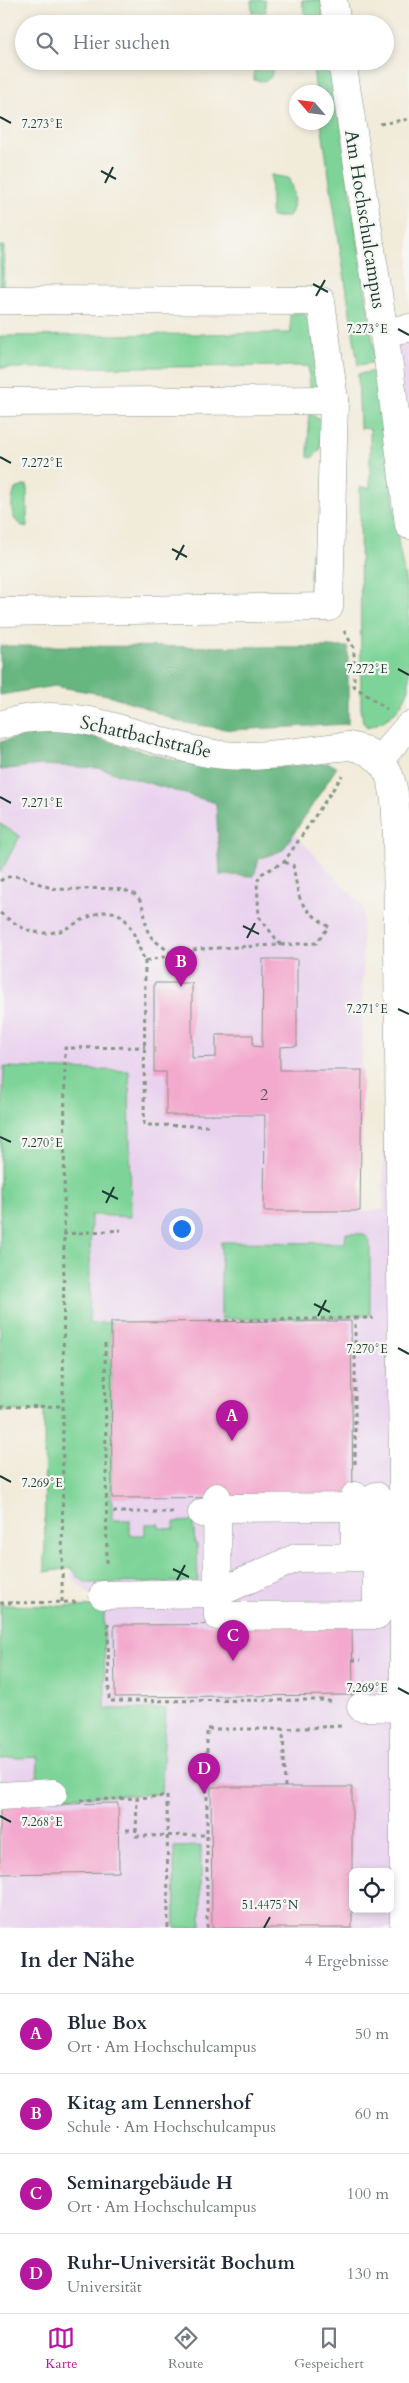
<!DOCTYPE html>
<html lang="de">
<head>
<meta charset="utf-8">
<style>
	:root { --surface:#fff; --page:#f6f6f7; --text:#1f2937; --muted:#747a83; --line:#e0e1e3; --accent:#b5179e }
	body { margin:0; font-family:Cardo,serif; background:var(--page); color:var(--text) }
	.controls { position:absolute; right:15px; bottom:15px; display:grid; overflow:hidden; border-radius:8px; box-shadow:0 2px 8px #0003 }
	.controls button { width:45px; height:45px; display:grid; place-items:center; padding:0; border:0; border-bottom:1px solid var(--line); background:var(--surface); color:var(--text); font:25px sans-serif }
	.compass { position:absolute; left:289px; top:85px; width:45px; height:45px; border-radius:50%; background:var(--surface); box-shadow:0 2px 8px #0003; rotate:298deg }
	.you { position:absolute; left:181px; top:1228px; width:18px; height:18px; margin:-12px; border:4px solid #fff; border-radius:50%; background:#1a73e8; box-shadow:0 0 0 8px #1a73e833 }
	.badge { display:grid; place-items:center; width:32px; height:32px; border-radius:50%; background:var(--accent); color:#fff; font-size:16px; font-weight:700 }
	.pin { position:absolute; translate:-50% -41px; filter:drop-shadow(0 1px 2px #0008) }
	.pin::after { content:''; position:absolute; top:26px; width:18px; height:15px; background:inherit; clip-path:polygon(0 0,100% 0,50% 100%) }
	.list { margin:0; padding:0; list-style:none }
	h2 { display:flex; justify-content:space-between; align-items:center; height:65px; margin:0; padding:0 20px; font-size:21px }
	h2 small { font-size:16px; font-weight:400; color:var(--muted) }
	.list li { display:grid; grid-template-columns:32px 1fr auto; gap:15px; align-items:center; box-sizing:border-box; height:80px; padding:0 20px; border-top:1px solid var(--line) }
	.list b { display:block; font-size:19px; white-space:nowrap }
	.list p { margin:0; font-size:16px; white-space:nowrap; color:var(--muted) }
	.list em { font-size:16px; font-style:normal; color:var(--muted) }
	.icon { flex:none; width:28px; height:28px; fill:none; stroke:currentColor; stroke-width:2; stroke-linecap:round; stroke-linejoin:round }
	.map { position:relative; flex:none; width:409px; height:1928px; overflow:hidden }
	.search { position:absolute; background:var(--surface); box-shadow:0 2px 8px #0003; left:15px; right:15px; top:15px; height:55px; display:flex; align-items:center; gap:12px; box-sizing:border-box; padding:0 18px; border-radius:28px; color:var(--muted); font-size:19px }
	.sheet { height:385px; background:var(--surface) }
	nav { display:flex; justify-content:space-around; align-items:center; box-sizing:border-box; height:70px; border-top:1px solid var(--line); background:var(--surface); font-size:14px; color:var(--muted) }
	nav a { display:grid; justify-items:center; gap:2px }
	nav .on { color:var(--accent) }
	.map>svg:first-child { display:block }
</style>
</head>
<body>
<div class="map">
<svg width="409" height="1928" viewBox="0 0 409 1928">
	<rect width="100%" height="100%" fill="#f6f6f2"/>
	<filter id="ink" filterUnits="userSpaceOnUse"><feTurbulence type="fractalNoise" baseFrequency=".02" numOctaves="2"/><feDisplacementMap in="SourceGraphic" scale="10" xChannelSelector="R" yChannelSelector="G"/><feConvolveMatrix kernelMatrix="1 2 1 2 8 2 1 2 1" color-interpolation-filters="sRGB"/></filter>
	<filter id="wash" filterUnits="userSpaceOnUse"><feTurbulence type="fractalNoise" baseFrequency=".0096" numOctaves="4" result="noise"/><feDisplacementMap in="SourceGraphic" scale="20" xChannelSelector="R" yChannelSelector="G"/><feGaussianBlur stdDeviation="1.12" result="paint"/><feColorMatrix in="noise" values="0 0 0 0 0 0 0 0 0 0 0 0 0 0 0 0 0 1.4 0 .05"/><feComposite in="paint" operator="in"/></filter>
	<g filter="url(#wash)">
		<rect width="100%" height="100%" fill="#f1ebda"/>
		<g fill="#e9d2ee" fill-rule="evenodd">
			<path d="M409,338V431L396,340Z"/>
			<path d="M41,765L98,768L216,803L259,859L283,850L294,833L363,907L361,1211L383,1210L386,966L409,1928H0V1716L104,1607L72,1578L68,1217H131L129,1071L0,1164V770ZM353,1872H390V1909H353Z"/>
		</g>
		<g fill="#7ed498" stroke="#4e8866">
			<path d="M251,0H265L266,12L252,13Z"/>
			<path d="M302,0H321L325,24H306Z"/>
			<path d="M254,61H272C273,77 272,83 254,80Z"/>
			<path d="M312,61H331L376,362L358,365L321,123L326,122V92H316Z"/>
			<path d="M271,175L288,178C294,189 297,208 288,217H271Z"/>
			<path d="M0,246H4L3,291L0,290Z"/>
			<path d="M303,312L311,321L319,378L316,387H310L308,366L0,368V336L291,333L290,314Z"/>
			<path d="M378,371L399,546L409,601V688C401,709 389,722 367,727L363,722L361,708L360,487L370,488V429L360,428L358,374Z"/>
			<path d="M311,414L323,422L320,450L312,458L308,457L309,415Z"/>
			<path d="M27,485V527C9,524 10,504 15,489Z"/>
			<path d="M311,552L322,558L317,596L309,595Z"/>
			<path d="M0,824L20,836L0,873Z"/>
			<path d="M4,1067L129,1071L131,1217L91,1215L89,1324L111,1322L112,1520H130V1535H145V1524H159V1528L174,1529V1522L193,1521L195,1544H197L198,1582L87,1583L79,1578L72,1568L45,1572L44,1411H0V1164Z"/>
			<path d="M346,1233L364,1234L370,1240V1315H352L349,1318L221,1319V1242L345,1243Z"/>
			<path d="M0,1605L104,1607L105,1709H166L161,1794L60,1797L59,1779L37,1780L38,1757L0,1759Z"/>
			<path d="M201,1846V1928H175L174,1847Z"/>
		</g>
		<g fill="#66b680" stroke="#427a5a">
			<path d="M0,646L348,647V724L232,730L179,722L136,704L108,695L54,686L0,695Z"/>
			<path d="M75,732L174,760L219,767H282L328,763L337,767L283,850L259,859L254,876L220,875L216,803L98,768L41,765L0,770V742L34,733Z"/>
		</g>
		<g id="blocks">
			<g fill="#f3a9cd">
				<path d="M263,959H297V1046L280,1047V1070H362L360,1211H264L265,1115H166V1072H154V983H192V1058L216,1057V1035H253V1046L262,1047Z"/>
				<path d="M351,1321L353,1497L112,1498L111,1322Z"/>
				<path d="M352,1624L353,1695L115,1697L114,1625Z"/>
				<path d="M211,1787H352V1928H212Z"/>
				<path d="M118,1803L119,1872L0,1874V1805Z"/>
			</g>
		</g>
	</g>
	<g filter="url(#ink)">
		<use href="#blocks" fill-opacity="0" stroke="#889487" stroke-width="1"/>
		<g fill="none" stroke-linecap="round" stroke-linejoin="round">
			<g stroke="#889487" stroke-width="29">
				<g id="minor">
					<path d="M333,0L337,24"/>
					<path d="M342,61L389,366L409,525"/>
					<path d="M0,300L321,301L334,400L329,607L0,612"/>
					<path d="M384,332L409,328"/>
					<path d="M0,402L334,400"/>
					<path d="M0,725C74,700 137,740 208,753C255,761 303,750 349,746C398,754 395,797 397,836L404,1589V1928"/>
					<path d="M379,760L409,726"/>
					<path d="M355,1496V1557"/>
					<path d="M217,1497L218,1616L377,1615L376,1496"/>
					<path d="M202,1513L217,1508L376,1507"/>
					<path d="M103,1595L218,1593L296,1558L382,1557"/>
					<path d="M361,1707L403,1708"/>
					<path d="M0,1796L53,1793"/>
				</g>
			</g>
			<g stroke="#889487" stroke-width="3" stroke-dasharray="4 4" stroke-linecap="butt">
				<path d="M380,124L409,119"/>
				<path d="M344,631L354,648V686L387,709"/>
				<path d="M0,881C19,867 39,888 58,889C77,891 118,884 134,894C146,902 144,921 148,932C151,940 167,949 173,955"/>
				<path d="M0,913C14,923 27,933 45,933C50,933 56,932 60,931C78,925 109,897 127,922C135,933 139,949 145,961L198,949L316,943L329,927C297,904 300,904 293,865L284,862"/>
				<path d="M281,945L259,917L257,882L261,874L284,862L342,776"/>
				<path d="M145,961L144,1125L211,1126"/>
				<path d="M63,1234L121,1230"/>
				<path d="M355,1318H373"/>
				<path d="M209,1321L355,1318V1468"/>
				<path d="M105,1343L107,1567"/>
				<path d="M0,1407L62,1406"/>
				<path d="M113,1512H175"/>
				<path d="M62,1602L65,1048L145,1047"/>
				<path d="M0,1603L77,1602"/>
				<path d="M108,1623L109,1701L323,1700L333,1702"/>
				<path d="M352,1660H361"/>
				<path d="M285,1787L283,1729L342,1726"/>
				<path d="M80,1800L137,1798"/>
				<path d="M126,1830H136"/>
				<path d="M168,1928L167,1796L137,1798L136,1836L206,1835"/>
				<path d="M207,1928V1729H283"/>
			</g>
			<use href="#minor" stroke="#fff" stroke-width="28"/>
		</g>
	</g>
	<path fill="none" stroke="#1f3d34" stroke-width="2" d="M0,117L11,123M101,171L116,179M105,183L113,167M313,284L328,292M316,296L325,280M398,329L409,335M0,457L11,463M172,549L187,557M176,560L184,545M398,669L409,675M0,797L11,803M243,926L259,934M247,938L255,923M398,1009L409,1014M0,1137L11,1142M102,1191L118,1199M106,1203L114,1187M314,1304L330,1312M318,1316L326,1300M398,1348L409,1354M0,1476L11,1482M173,1569L189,1577M177,1580L185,1565M398,1688L409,1694M0,1816L11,1822M264,1928L270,1917"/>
	<g text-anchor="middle" stroke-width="4.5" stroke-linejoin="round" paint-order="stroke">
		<g font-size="16" fill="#54585a">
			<text x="264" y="1100">2</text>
		</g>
		<g font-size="19" fill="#1f3d34" stroke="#f6f6f2">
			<text transform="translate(366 219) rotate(81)" y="7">Am Hochschulcampus</text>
			<text transform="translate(146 736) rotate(13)" y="7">Schattbachstraße</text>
		</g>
	</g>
	<g font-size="12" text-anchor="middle" fill="#1f3d34" stroke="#f6f6f2" stroke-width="4.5" stroke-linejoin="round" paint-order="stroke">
		<text x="42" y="128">7.273°E</text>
		<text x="367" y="333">7.273°E</text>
		<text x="42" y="467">7.272°E</text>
		<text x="367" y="673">7.272°E</text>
		<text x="42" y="807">7.271°E</text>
		<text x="367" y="1013">7.271°E</text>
		<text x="42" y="1147">7.270°E</text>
		<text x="367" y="1353">7.270°E</text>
		<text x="42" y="1487">7.269°E</text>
		<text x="367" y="1692">7.269°E</text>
		<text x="42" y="1826">7.268°E</text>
		<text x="270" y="1909">51.4475°N</text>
	</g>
</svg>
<div class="controls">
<button><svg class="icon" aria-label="locate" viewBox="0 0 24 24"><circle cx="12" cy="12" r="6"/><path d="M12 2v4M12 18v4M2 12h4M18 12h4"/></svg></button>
</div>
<svg class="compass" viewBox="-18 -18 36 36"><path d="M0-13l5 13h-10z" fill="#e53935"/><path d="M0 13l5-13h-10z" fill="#747a83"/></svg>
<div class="you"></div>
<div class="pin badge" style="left:232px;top:1441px">A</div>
<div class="pin badge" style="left:181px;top:987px">B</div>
<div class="pin badge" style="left:233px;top:1661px">C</div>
<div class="pin badge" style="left:204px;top:1794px">D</div>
<div class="search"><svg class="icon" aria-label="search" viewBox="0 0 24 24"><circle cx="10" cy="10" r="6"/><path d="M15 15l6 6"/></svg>Hier suchen</div>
</div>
<section class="sheet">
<h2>In der Nähe<small>4 Ergebnisse</small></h2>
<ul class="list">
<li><span class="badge">A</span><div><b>Blue Box</b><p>Ort · Am Hochschulcampus</p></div><em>50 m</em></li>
<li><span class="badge">B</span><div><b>Kitag am Lennershof</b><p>Schule · Am Hochschulcampus</p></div><em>60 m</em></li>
<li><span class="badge">C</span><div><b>Seminargebäude H</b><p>Ort · Am Hochschulcampus</p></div><em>100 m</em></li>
<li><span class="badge">D</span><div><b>Ruhr-Universität Bochum</b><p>Universität</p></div><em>130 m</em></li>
</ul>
</section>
<nav>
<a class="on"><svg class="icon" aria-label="map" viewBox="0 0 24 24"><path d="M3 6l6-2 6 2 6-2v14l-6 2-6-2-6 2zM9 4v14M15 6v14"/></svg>Karte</a>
<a><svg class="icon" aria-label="directions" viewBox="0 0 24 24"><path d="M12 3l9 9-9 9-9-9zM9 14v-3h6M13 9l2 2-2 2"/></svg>Route</a>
<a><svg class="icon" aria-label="saved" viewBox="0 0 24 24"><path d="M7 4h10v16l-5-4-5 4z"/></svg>Gespeichert</a>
</nav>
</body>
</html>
